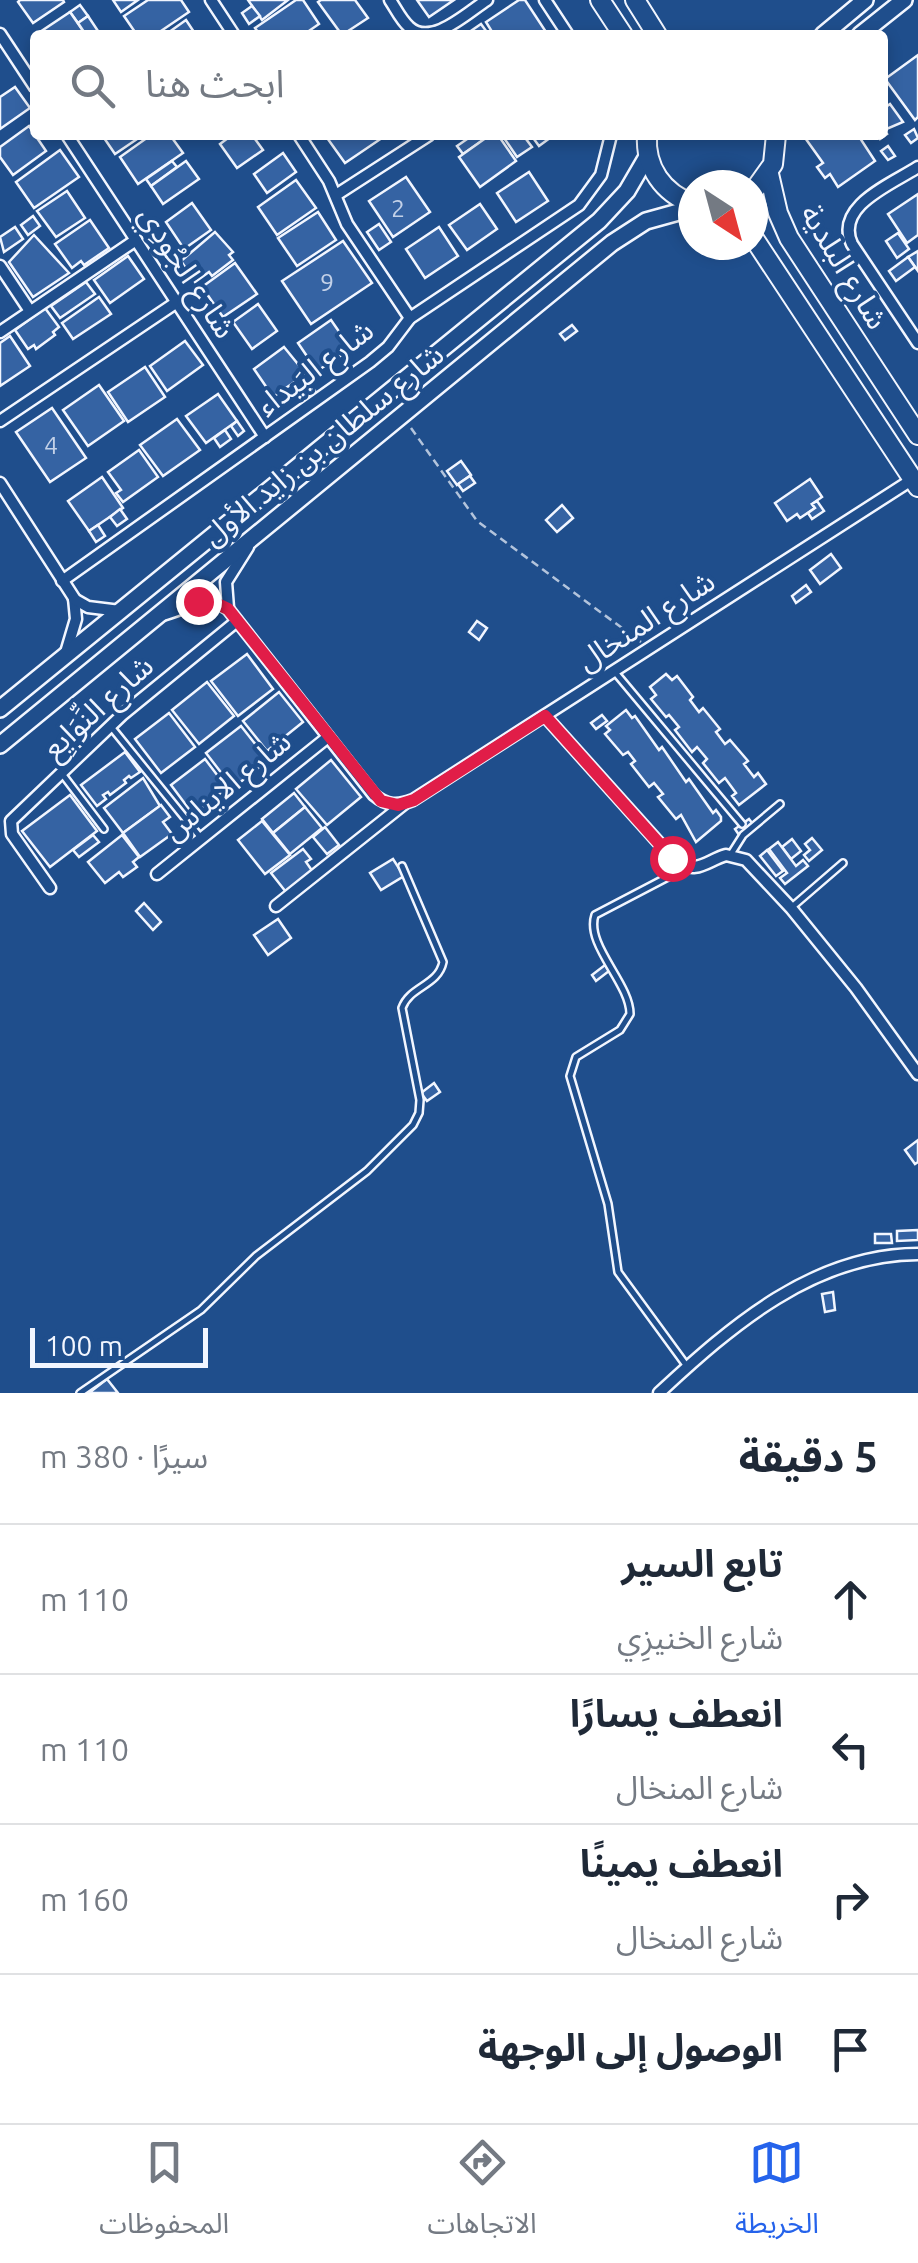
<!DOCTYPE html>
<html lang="ar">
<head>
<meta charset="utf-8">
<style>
	:root { --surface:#fff; --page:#f2f2f3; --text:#1f2937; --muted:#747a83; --line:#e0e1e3; --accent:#2563eb }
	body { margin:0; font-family:Ubuntu,"Noto Sans Arabic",sans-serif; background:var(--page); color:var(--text); direction:rtl }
	.compass { position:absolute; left:678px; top:170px; width:90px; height:90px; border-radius:50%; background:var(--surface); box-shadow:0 5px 15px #0003; rotate:144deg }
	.scale { position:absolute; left:30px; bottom:25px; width:178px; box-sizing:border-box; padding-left:10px; border:5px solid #f2f6ff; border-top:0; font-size:28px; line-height:35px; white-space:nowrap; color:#f2f6ff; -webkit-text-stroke:8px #1f4e8c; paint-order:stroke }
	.stop { position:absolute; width:30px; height:30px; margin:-22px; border:8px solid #e11d48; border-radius:50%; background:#fff }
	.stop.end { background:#e11d48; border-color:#fff; box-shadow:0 2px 10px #0008 }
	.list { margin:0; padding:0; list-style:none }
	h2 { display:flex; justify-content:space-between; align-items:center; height:130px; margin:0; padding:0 40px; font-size:42px }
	h2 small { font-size:32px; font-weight:400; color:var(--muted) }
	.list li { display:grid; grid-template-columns:65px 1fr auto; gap:30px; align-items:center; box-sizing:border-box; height:150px; padding:0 40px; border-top:2px solid var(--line) }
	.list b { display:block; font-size:38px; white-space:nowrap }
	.list p { margin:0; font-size:32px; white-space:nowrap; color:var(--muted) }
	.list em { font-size:32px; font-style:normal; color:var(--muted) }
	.icon { flex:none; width:55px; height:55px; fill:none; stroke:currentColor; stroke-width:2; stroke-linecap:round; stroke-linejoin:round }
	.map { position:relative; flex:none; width:918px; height:1393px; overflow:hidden; direction:ltr }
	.search { position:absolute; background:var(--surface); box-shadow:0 5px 15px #0003; left:30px; right:30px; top:30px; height:110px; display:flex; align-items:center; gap:25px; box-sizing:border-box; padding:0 35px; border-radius:10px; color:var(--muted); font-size:38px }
	.sheet { height:730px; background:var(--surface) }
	nav { display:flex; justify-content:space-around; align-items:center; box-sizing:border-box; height:140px; border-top:2px solid var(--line); background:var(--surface); font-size:28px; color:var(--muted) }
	nav a { display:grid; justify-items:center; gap:5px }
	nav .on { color:var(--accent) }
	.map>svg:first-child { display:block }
</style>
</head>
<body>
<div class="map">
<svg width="918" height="1393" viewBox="0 0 918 1393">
	<rect width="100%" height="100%" fill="#1f4e8c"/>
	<g fill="#3563a3" stroke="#f2f6ff" stroke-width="2.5">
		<path d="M20,0H63L64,2L33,23L18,2Z"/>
		<path d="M113,0H138L121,12Z"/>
		<path d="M148,0H181L189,12L155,35H137L124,16Z"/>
		<path d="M248,0H288L262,20Z"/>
		<path d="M296,0H303L319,24L303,35H260L255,28Z"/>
		<path d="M321,0H355L368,18L342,35L318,2Z"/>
		<path d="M417,0H454L429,17Z"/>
		<path d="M519,0H525L548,35H494L486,22Z"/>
		<path d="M80,5L88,16L78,23L70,12Z"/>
		<path d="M252,6L260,16L249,24L242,13Z"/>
		<path d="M70,12L86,35H38L37,34Z"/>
		<path d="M88,16L98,31L93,35H86L78,23Z"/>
		<path d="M186,20L196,35H165Z"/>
		<path d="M481,24L489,35H465Z"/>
		<path d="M918,55V117L915,120L885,79Z"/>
		<path d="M15,87L30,108L0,129V97Z"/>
		<path d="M890,104L903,122L884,130L887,134L880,139L877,135H883V109Z"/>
		<path d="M29,126L46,151L13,175L0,157V147Z"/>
		<path d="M914,129L918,138L911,143L905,135Z"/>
		<path d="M102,135H143L115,154Z"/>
		<path d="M151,135H170L183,153L138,184L120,157Z"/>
		<path d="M232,135H252L263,150L237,168L220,144Z"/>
		<path d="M325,135H380L382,138L345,163Z"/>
		<path d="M473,135H490L463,154L457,146Z"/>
		<path d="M490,135H498L516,161L480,187L459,157Z"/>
		<path d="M502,135H523L532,147L517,157Z"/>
		<path d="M531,135H554L539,146Z"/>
		<path d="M803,135H858L875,161L838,187L830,174L825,178L817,167L823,163Z"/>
		<path d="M888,146L895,156L888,160L881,151Z"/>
		<path d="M60,150L79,177L34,208L16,182Z"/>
		<path d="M283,153L296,172L267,193L254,174Z"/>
		<path d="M172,161L177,167L151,186L146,179Z"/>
		<path d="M186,161L199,179L163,204L151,186Z"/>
		<path d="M529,172L548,201L516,222L497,193Z"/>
		<path d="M406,177L430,212L393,237L369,201Z"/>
		<path d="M296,180L316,208L277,235L258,207Z"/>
		<path d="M67,191L85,218L56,237L37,211Z"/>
		<path d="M918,194V235L907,243L888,214Z"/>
		<path d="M192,203L211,230L184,249L166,222Z"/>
		<path d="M480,204L497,229L467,250L449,225Z"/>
		<path d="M318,212L336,240L297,266L278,238Z"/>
		<path d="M33,216L40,226L28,235L21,225Z"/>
		<path d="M90,220L109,248L84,265L81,261L72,268L55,244Z"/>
		<path d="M379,224L391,242L379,250L367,232Z"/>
		<path d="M15,227L23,239L4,252L0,237Z"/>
		<path d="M439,227L458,256L425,278L406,249Z"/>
		<path d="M215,232L233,252L229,255L233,260L212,276L209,272L195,282L181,261Z"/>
		<path d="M898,233L909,249L897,258L886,241Z"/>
		<path d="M34,235L69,273L33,297L9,262Z"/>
		<path d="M343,241L372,283L311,324L282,281Z"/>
		<path d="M918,251V271L908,257Z"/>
		<path d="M128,256L144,279L110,303L94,280Z"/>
		<path d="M908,257L915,267L896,281L889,271Z"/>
		<path d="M235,263L257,294L223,317L202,287Z"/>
		<path d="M86,282L95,294L60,318L51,306Z"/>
		<path d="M99,297L111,314L73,339L62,323Z"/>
		<path d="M258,304L277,331L252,349L233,322Z"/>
		<path d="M45,308L59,327L53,332L55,335L36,349L34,345L28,349L15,330Z"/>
		<path d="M331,320L351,349L317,371L298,343Z"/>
		<path d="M572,325L577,331L565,340L560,334Z"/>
		<path d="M10,336L30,366L0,386V343Z"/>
		<path d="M185,341L203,365L167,391L150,366Z"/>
		<path d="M284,347L306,374L270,399L264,390L267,388L254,369Z"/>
		<path d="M145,367L165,397L128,422L108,392Z"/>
		<path d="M99,385L124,421L88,446L63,410Z"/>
		<path d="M311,385L315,391L302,400L298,394Z"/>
		<path d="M218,394L237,421L206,443L186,416Z"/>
		<path d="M52,408L86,458L50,482L16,432Z"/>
		<path d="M177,419L200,450L163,476L140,445Z"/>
		<path d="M237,421L244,431L238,436L231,426Z"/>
		<path d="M225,430L231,439L220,447L214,438Z"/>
		<path d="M139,450L158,477L123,502L116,493L121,490L108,472Z"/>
		<path d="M461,461L471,475L457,485L447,471Z"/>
		<path d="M470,476L475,483L463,491L458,484Z"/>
		<path d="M102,477L123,508L89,531L68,501Z"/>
		<path d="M810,479L822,497L812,504L815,508L800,518L797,514L787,521L775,503Z"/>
		<path d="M817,501L824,511L812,519L808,513L815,508L812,504Z"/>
		<path d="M562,505L573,518L557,532L546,520Z"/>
		<path d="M120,509L127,519L117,526L110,517Z"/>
		<path d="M98,525L105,536L96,542L89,531Z"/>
		<path d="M831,554L841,568L820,584L810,570Z"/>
		<path d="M806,585L811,592L796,603L792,596Z"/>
		<path d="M477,621L487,628L479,640L469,632Z"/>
		<path d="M247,654L273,689L238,716L211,681Z"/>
		<path d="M666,674L672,680L677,676L693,697L690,700L699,712L703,708L720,729L716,732L725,744L730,740L748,761L744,764L754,777L758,773L766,784L739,805L732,796L736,793L725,778L719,783L703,763L707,759L697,747L692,752L675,730L679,727L669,715L666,717L651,699L656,695L650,687Z"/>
		<path d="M207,682L234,716L199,744L172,710Z"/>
		<path d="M279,692L303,722L267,751L243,721Z"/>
		<path d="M626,710L632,718L635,716L659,750L662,747L686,782L689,779L713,813L716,810L721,817V821L696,842L681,815L676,819L658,797L663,794L654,783L649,787L631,764L635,761L628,752L623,755L605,734L610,730L606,726Z"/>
		<path d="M169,713L195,747L161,773L135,739Z"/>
		<path d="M602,715L607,721L596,729L591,723Z"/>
		<path d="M241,726L268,760L233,788L206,753Z"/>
		<path d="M125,752L140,772L131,778L129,776L124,780L126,783L110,795L108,792L103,795L106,799L97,806L81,785Z"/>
		<path d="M205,759L227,788L201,808L206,814L198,821L171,785Z"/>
		<path d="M331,760L361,797L327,825L296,789Z"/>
		<path d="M143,778L160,806L123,833L104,808Z"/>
		<path d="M294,793L305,807L273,833L262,819Z"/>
		<path d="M70,795L97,831L50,867L22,831Z"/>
		<path d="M161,805L170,817L163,822L172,834L140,857L123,833Z"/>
		<path d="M305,807L322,828L290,854L273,833Z"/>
		<path d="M749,819L753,824L739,835L735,829Z"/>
		<path d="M262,821L290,855L265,874L238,840Z"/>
		<path d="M325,827L339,845L327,854L313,837Z"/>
		<path d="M93,835L99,842L79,857L73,850Z"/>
		<path d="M122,835L139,857L133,862L137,867L123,877L119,872L105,883L88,862Z"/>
		<path d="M812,838L822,850L809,861L804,855L810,850L805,844Z"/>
		<path d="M792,839L801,851L791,859L782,847Z"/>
		<path d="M778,842L796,866L803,860L808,866L785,884L780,878L787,873L769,849Z"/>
		<path d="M303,849L311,859L306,862L313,872L286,892L271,873Z"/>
		<path d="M767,850L783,871L776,876L760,856Z"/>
		<path d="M393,859L404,876L381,890L370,873Z"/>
		<path d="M144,903L161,922L153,930L136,911Z"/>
		<path d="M278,919L291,938L268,955L254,935Z"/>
		<path d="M605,965L609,971L596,981L592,975Z"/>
		<path d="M434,1083L440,1092L427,1101L421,1093Z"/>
		<path d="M918,1140V1162L915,1164L905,1150Z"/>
		<path d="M918,1230V1240L897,1241V1231Z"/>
		<path d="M875,1234H891L892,1243H875Z"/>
		<path d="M833,1292L835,1310L825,1312L822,1294Z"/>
		<path d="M107,1379L118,1393H89Z"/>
	</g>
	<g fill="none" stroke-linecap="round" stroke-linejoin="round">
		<g stroke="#f2f6ff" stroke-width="10">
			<g id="service">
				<path d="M614,671L742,824"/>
				<path d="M112,728L201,838"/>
				<path d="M63,775L104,829"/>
				<path d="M731,854L743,835L780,804"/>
				<path d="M685,868L595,915C585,945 630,983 630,1014L620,1030L576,1057L570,1076L608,1204L618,1272L686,1365"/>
				<path d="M792,907L843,863"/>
				<path d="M80,1393L201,1310L256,1256L367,1171L413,1125L419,1113L420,1100L402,1008C410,986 438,986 443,962L402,866"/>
			</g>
		</g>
		<g stroke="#f2f6ff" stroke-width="15">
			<g id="minor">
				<path d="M211,0L234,35"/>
				<path d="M390,0C396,9 401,20 409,27C431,48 468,12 487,0"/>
				<path d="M545,0L568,35"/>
				<path d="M0,34L35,87"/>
				<path d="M67,135L265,437"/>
				<path d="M299,135L329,181L347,224L410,318"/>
				<path d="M918,167C892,184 834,206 852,244L918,343"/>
				<path d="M336,195L429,135"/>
				<path d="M0,266L30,311"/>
				<path d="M0,332L136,240"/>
				<path d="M0,421L177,302"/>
				<path d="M0,483L74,598L76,619L65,656"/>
				<path d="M62,581L370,362L388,347L410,318L579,205L601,175L611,135"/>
				<path d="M74,599L88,607L120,611"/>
				<path d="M228,608L226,582L248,547"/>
				<path d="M162,615C187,609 204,593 228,609L374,795C387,806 398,806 413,800L913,479"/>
				<path d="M545,716L676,862C698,874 706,861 726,855L746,860L791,908L856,988L918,1074"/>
				<path d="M157,874L328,737"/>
				<path d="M50,888L12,834L11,821L122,715L237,621"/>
				<path d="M276,906L404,804"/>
				<path d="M659,1393C731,1326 814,1254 918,1254"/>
			</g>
		</g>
		<g stroke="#f2f6ff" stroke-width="20">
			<g id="secondary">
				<path d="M823,35L865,0"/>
				<path d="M860,35L904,0"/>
				<path d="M0,709L599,221L627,191L648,155"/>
				<path d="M0,745L612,243L646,221L693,208"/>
			</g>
		</g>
		<g stroke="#f2f6ff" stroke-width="22">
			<g id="primary">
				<path d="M600,0L623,35"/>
				<path d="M635,0L657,35"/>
				<path d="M647,135C645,168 663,193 693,204"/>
				<path d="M769,174L778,213L789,238L918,435"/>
				<path d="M753,192L773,164L776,135"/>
				<path d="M753,237L918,487"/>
			</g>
		</g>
		<path stroke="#b3c4dc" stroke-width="2.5" stroke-dasharray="8 5" stroke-linecap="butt" d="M411,428L477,521L641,642"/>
		<use href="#service" stroke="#1f4e8c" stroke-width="5"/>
		<use href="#minor" stroke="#1f4e8c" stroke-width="10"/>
		<use href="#secondary" stroke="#1f4e8c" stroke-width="15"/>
		<use href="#primary" stroke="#1f4e8c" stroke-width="18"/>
	</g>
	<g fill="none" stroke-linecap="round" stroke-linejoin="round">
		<path stroke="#e11d48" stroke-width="12" d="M198,601H211L228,609L381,801L398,805L414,800L545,716L672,858"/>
	</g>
	<g text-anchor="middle" stroke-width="8" stroke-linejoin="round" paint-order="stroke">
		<g font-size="25" fill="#c3d1e8">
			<text x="398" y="217">2</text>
			<text x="327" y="291">9</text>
			<text x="51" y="454">4</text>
		</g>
		<g font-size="30" fill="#f2f6ff" stroke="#1f4e8c">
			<text transform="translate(844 267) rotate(59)" y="10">شارع البلدية</text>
			<text transform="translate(187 272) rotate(57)" y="10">شارع الجُودِي</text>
			<text transform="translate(315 368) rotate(-37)" y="10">شارع البَيداء</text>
			<text transform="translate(323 445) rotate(-39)" y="10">شارع سلطان بن زايد الأول</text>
			<text transform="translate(646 621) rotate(-33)" y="10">شارع المنخال</text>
			<text transform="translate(98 707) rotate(-42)" y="10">شارع النِّوَايِع</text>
			<text transform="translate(227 786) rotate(-39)" y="10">شارع الايناس</text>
		</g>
	</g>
</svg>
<svg class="compass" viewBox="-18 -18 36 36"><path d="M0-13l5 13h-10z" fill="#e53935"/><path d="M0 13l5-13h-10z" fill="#747a83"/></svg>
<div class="scale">100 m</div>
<div class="stop" style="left:672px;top:858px"></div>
<div class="stop end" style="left:198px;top:601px"></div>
<div class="search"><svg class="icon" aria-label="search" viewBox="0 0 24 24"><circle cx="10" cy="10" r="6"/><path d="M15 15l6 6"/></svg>ابحث هنا</div>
</div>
<section class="sheet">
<h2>5 دقيقة<small>سيرًا · 380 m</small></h2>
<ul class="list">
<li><svg class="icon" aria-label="ahead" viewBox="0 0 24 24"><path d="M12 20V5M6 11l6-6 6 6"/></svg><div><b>تابع السير</b><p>شارع الخنيزِي</p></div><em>110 m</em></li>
<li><svg class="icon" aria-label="left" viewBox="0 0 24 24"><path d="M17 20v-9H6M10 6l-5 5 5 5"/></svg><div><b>انعطف يسارًا</b><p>شارع المنخال</p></div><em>110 m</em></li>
<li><svg class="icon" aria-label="right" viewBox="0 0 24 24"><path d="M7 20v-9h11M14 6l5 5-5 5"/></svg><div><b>انعطف يمينًا</b><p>شارع المنخال</p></div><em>160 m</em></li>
<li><svg class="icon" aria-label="arrive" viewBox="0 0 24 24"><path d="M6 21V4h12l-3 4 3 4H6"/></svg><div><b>الوصول إلى الوجهة</b></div></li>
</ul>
</section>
<nav>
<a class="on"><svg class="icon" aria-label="map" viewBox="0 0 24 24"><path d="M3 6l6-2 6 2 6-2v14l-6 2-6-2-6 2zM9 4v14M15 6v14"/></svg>الخريطة</a>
<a><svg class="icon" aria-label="directions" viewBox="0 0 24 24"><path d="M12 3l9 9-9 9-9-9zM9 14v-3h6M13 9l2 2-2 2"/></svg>الاتجاهات</a>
<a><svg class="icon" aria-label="saved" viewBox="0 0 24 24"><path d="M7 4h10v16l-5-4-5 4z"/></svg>المحفوظات</a>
</nav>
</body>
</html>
